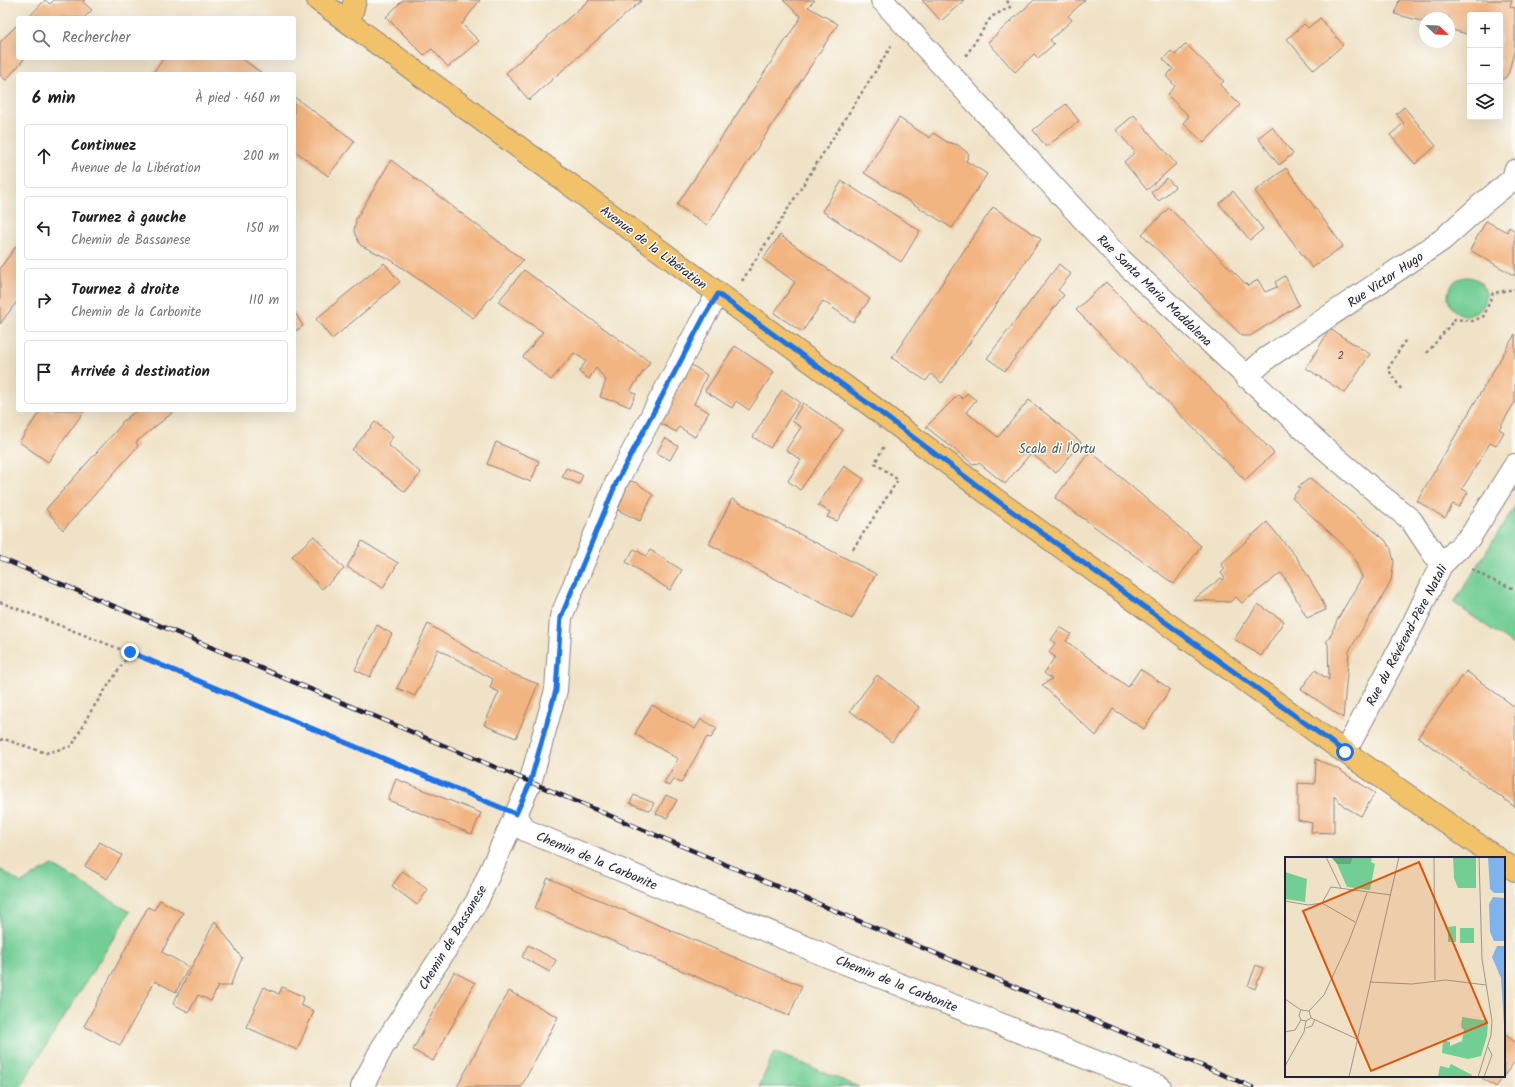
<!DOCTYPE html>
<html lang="fr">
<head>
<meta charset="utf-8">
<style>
	:root { --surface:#fff; --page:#f6f6f6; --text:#202124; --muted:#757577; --line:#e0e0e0 }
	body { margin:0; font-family:Kalam,sans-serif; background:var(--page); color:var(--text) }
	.controls { position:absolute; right:12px; top:12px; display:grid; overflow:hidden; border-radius:4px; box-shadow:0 4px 16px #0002 }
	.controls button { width:36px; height:36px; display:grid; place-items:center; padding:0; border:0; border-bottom:1px solid var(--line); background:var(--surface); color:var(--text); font:20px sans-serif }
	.compass { position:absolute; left:1419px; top:12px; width:36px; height:36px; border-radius:50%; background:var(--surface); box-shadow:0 4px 16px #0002; rotate:113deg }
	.stop { position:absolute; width:12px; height:12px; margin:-9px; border:3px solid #1a73e8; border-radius:50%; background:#fff }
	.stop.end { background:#1a73e8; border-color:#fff; box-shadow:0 1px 4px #0008 }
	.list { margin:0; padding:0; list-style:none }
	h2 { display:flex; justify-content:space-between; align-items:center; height:52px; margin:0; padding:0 16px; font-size:17px }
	h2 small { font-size:13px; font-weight:400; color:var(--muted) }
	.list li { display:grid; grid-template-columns:26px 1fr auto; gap:12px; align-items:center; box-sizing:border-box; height:64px; margin:0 8px 8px; padding:0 8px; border:1px solid var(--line); border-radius:4px }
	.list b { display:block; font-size:15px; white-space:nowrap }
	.list p { margin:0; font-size:13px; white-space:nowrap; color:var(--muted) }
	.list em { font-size:13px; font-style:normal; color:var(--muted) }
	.icon { flex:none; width:22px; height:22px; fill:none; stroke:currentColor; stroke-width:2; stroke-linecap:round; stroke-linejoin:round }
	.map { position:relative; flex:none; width:1515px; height:1087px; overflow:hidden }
	.search { position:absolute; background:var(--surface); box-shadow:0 4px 16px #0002; left:16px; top:16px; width:280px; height:44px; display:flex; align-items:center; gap:10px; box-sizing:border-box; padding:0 14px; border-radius:4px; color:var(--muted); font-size:15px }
	.panel { position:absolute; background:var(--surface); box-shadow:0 4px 16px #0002; left:16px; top:72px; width:280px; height:340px; border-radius:4px }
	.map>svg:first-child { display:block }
</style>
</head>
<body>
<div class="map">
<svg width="1515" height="1087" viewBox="0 0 1515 1087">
	<rect width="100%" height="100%" fill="#fdfcf7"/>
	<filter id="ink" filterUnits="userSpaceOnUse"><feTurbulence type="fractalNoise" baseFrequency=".025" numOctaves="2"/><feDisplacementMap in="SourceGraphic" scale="8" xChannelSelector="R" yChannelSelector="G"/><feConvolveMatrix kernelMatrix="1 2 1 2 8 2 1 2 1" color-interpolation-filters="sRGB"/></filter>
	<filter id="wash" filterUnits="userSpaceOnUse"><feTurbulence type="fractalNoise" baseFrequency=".012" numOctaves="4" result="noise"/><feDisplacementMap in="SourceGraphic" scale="16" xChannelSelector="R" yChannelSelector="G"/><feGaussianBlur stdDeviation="0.9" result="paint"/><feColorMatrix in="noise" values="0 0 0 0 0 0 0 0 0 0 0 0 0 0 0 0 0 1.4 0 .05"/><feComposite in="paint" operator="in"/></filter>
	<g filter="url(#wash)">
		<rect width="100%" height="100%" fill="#f0e2c6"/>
		<g fill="#73ce95" stroke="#4a7868">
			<circle cx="1467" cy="296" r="19"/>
			<path d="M1515,506V646L1454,603Z"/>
			<path d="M52,865L130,912L20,1087H0V869L21,883Z"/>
			<path d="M774,1052L859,1087H759Z"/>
		</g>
		<g id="blocks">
			<g fill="#f2b480">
				<path d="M45,0L50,4L54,0H85L83,2L92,10L84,18H28Z"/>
				<path d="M403,0H480L462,24L479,41L448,67L432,49L424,55L386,17Z"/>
				<path d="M589,0H642L529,100L506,73Z"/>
				<path d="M783,0H815L808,7L838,24L707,225L677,205L801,17Z"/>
				<path d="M922,0H964L941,21Z"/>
				<path d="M1034,0H1085L1068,16L1072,20L1050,40L1054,44L1038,58L1034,54L1015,72L988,42Z"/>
				<path d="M1399,0H1512L1510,7L1515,8V49L1508,74L1505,78L1500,81V15H1470V35L1449,29V18H1425V22L1395,14Z"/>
				<path d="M1320,18L1343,45L1314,70L1287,39L1304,24L1308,28Z"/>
				<path d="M16,26H18V58H25L6,80L0,75V42Z"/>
				<path d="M1186,44L1224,81L1220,85L1240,105L1204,143L1183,123L1189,116L1167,95L1175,86L1166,76L1173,69L1163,59L1171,51L1175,55Z"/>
				<path d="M164,58H241L263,74H152Z"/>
				<path d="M294,97L355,141L328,176L294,150Z"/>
				<path d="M1066,104L1079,121L1046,147L1033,130Z"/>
				<path d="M1404,107L1436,146L1415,164L1390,135L1404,123L1396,114Z"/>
				<path d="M1134,115L1176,164L1147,190L1124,162L1135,152L1116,130Z"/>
				<path d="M899,118L930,138L933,133L947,142L958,145L969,154L966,161L987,174L952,228L864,173Z"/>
				<path d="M1272,127L1293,154L1279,165L1258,138Z"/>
				<path d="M391,160L523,260L473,318L391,260L360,245L354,231L356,219Z"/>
				<path d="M1286,168L1343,246L1312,268L1255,191Z"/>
				<path d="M1167,178L1175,187L1159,201L1151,193Z"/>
				<path d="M842,181L920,231L901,262L822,211Z"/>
				<path d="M1233,191L1263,229L1250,240L1219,204Z"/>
				<path d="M993,207L1041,239L942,383L931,374L926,381L892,358Z"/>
				<path d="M1169,208L1248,286L1258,280L1265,292L1277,287L1275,282L1285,276L1299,305L1250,336H1242L1142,234Z"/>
				<path d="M1486,221L1507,232L1509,227L1515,231V276L1470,250Z"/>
				<path d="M780,235L870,299L853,322L823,301L802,332L774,313L795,282L763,259Z"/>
				<path d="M18,244V300L0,324V268Z"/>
				<path d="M384,263L400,282L332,339L316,319Z"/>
				<path d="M1059,264L1071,274L1058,290L1064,295L1005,371L987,358Z"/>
				<path d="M524,270L650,362L630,391L636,394L630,407L613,400L612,401L600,397L606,380L596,368L589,379L579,372L586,361L574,353L551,380L523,357L543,332L498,302Z"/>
				<path d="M1106,282L1274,453L1245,480L1076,310Z"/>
				<path d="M294,311L303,326L294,332Z"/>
				<path d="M1330,329L1370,354L1345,393L1306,368Z"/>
				<path d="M1515,334V402L1499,429L1504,432L1496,446L1490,443L1479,461L1462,489L1468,492L1459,507L1453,504L1445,518L1417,501Z"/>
				<path d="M735,346L774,372L749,410L736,401L732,408L705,391Z"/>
				<path d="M690,364L707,375L694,404L709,412L695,437L679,427L676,432L660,423L684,380Z"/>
				<path d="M782,390L800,402L770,448L753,437Z"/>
				<path d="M967,393L976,400L966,412L998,437L1029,400L1081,442L1056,473L1031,453L1005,484L979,463L973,464L926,427L958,395L963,399Z"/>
				<path d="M803,403L843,430L800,490L788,481L801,460L786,450L801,427L792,421Z"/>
				<path d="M41,410H85L48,462L19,442Z"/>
				<path d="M137,410H176L136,442L138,446L63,530L46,509L122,424L121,423Z"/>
				<path d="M375,422L393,437L387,444L421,473L405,492L352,450Z"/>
				<path d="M665,438L678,446L670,460L657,453Z"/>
				<path d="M496,442L539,461L531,482L487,464Z"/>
				<path d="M1090,451L1201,546L1174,584L1055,498Z"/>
				<path d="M844,466L864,479L837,521L827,517L830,512L818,505Z"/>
				<path d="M566,468L583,475L579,484L562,477Z"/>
				<path d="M1310,478L1385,540L1391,549L1394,562L1391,580L1387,589L1349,651L1343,718L1301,689L1315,670L1329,680L1328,643L1326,642L1333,632L1332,631L1336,624V622L1362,577L1351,552L1292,498L1300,488L1298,487Z"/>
				<path d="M631,481L637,483L653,495L640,521L618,510L629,482Z"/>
				<path d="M732,499L876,574L852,619L709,544Z"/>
				<path d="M1267,522L1297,558L1321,598L1326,610L1307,618L1283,575L1281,573L1242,603L1236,597L1230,602L1193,600L1221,578L1223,580L1225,578L1221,573L1225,569L1221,564Z"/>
				<path d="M314,536L344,569L322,589L292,556Z"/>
				<path d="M362,541L398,563L383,588L347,567Z"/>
				<path d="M634,549L646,556L650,550L682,570L670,590L626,562Z"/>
				<path d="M1258,604L1284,621L1261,656L1234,639Z"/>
				<path d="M428,624L508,672L538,684L516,738L484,725L499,692L490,688L493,679L438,649L415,696L397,688Z"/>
				<path d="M377,625L392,634L370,677L355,670Z"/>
				<path d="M1060,627L1071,634L1066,641L1128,687L1140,669L1170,689L1144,729L1113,709L1096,736L1042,685L1052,679L1044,673L1055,657L1049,652L1055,643L1051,640Z"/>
				<path d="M1466,671L1515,707V807L1418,737Z"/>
				<path d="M877,675L919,707L892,742L850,711Z"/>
				<path d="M652,705L695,729L701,719L717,728L711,738L707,737L681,783L673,779L669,786L664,783L678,759L635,734Z"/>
				<path d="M1316,759L1336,768L1375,793L1361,816L1345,807L1334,796V833L1311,832L1312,823L1298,820V783L1315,784Z"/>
				<path d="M396,779L481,813L472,834L388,800Z"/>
				<path d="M634,795L654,803L650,811L630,803Z"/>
				<path d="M666,795L677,800L667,818L656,814Z"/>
				<path d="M100,842L122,855L107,879L85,866Z"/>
				<path d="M403,871L428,890L417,905L392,886Z"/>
				<path d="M548,878L802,986L789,1016L535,908Z"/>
				<path d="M160,900L183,913L162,952L189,967L176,992L155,981L120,1045L84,1026L148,907L154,910Z"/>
				<path d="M215,921L242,958L230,986H218L211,1001L198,995L189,1012L173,1004Z"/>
				<path d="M528,945L556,960L550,972L522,957Z"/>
				<path d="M1256,965L1263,968L1255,989L1248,986Z"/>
				<path d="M454,972L475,983L433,1061L413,1050Z"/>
				<path d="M264,987L279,994L282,987L304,997L300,1005L314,1011L297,1050L246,1027Z"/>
				<path d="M509,991L558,1017L521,1087H457Z"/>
				<path d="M1504,1034L1515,1042V1061L1504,1076Z"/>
				<path d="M1479,1076H1504L1496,1087Z"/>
			</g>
		</g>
	</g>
	<g filter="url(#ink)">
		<use href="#blocks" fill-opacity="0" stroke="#898280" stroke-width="1"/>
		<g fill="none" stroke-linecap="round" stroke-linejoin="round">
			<g stroke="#898280" stroke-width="24">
				<g id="minor">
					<path d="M882,0L1120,259L1322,446L1369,486L1411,520L1441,565"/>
					<path d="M1246,377L1267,358L1442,240L1481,205L1513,179L1515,171"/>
					<path d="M1345,752L1414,622L1441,565L1470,537L1515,465"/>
					<path d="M516,814L525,830L827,956L1160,1087"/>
					<path d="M362,1087L382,1048L477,901L516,814L530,783L556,690L561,617L617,481L704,317L718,294"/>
				</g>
			</g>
			<g stroke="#898280" stroke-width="24">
				<g id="major">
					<path d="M318,0L869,404L995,499L1322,736L1497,858"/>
					<path d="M349,23L355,0"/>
					<path d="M1504,863L1515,870"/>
				</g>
			</g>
			<g stroke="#898280" stroke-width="2.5" stroke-dasharray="3 3" stroke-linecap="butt">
				<path d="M966,56L991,17L1010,7L1007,0"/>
				<path d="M742,281L892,45"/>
				<path d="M1427,353L1455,319L1473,321L1484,316L1493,293L1515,289"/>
				<path d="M1401,389L1388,369L1406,339"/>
				<path d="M853,549L898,480L875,463L884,446"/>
				<path d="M1472,569L1489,579L1515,589"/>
				<path d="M0,602L130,653L493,805"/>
				<path d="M0,740L4,739L46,753L72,746L89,714L130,653"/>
			</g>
			<use href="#minor" stroke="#fff" stroke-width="22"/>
			<use href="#major" stroke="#f2c26a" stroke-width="22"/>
			<g stroke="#22223b" stroke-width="4.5">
				<path id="rail" d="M0,558L1252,1087"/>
			</g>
			<use href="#rail" stroke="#fdfcf7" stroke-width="3" stroke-dasharray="9" stroke-linecap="butt"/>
		</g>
	</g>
	<g fill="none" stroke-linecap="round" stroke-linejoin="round" filter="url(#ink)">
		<path stroke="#1a73e8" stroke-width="5" d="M130,652L516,814L530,783L556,690L561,617L617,481L704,317L718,294L869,404L995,499L1345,752"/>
	</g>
	<g text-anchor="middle" stroke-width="3" stroke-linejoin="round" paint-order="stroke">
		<g font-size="11" fill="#56464c">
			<text x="1341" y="359">2</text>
		</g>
		<g font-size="13" fill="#22223b" stroke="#fdfcf7">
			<text transform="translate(654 247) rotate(37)" y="5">Avenue de la Libération</text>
			<text transform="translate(1385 279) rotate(-34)" y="5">Rue Victor Hugo</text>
			<text transform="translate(1155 290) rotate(44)" y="5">Rue Santa Maria Maddalena</text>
			<text transform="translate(1406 635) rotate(-62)" y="5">Rue du Révérend-Père Natali</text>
			<text transform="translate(597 860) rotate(23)" y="5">Chemin de la Carbonite</text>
			<text transform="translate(452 937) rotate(-59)" y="5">Chemin de Bassanese</text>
			<text transform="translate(897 983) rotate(22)" y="5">Chemin de la Carbonite</text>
		</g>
		<g font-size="13" fill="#3e5e5a" stroke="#fdfcf7">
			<text x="1057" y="453">Scala di l'Ortu</text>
		</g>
	</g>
	<g transform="translate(1285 857)">
		<rect width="220" height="220" fill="#f0e2c6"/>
		<path d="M68,0H87L86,5L90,7L85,33L62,30L52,7H66ZM168,0H191V31H173L169,21ZM0,15L22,22L20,45L0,42ZM171,69V85H163V70ZM175,71H189V86H175ZM177,160L203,164L202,179L196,199L183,202L157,196L158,183L165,185V189L177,184L179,173L176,170ZM166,207L187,218L186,220H153L155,209L164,211Z" fill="#73ce95"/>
		<path d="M46,0H68L66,7H52Z" fill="#5eb17e"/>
		<path d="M203,0H220V36H209L205,32ZM208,40L220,41V84H209L205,75L204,47ZM212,89H220V185L216,121L207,100Z" fill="#7fb3ed"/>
		<path fill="none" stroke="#9e958e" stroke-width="1" d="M41,0L56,31M149,0L150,123M0,44L23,48L37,46L70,65M37,46L46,30L106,38M85,125L127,127L161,123L201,128M0,142L16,153M16,153L14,158L16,163L21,164L26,161M16,153L24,154L26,161M24,154L39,138L64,84L82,36M26,161L72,182M21,171L27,169L30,162M0,175L10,173L16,163M0,209L19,175L21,164M64,220L114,0M193,220L206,178L207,164L197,102L194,0M199,220L207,198L203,190"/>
		<path fill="#de560e" fill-opacity="0.15" stroke="#de560e" stroke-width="2" d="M134,5L202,166L86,214L18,54Z"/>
		<rect width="220" height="220" fill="none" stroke="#22223b" stroke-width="2"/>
	</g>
</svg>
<div class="controls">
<button>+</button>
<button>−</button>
<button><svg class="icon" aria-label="layers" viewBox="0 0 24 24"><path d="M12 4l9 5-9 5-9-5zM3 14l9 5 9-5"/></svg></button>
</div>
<svg class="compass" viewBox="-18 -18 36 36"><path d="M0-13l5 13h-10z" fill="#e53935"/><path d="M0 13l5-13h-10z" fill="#757577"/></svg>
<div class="stop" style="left:1345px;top:752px"></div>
<div class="stop end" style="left:130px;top:652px"></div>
<div class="search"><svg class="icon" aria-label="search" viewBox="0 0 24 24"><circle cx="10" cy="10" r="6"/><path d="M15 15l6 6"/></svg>Rechercher</div>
<section class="panel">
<h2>6 min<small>À pied · 460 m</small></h2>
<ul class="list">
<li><svg class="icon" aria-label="ahead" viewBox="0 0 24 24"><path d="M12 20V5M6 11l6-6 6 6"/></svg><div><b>Continuez</b><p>Avenue de la Libération</p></div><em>200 m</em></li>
<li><svg class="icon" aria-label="left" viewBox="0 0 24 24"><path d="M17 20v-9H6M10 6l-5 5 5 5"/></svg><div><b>Tournez à gauche</b><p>Chemin de Bassanese</p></div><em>150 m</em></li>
<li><svg class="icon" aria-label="right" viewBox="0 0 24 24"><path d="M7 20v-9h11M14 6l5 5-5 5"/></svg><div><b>Tournez à droite</b><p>Chemin de la Carbonite</p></div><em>110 m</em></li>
<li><svg class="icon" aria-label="arrive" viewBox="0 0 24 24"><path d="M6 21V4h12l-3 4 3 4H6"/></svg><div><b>Arrivée à destination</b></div></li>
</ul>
</section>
</div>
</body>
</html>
